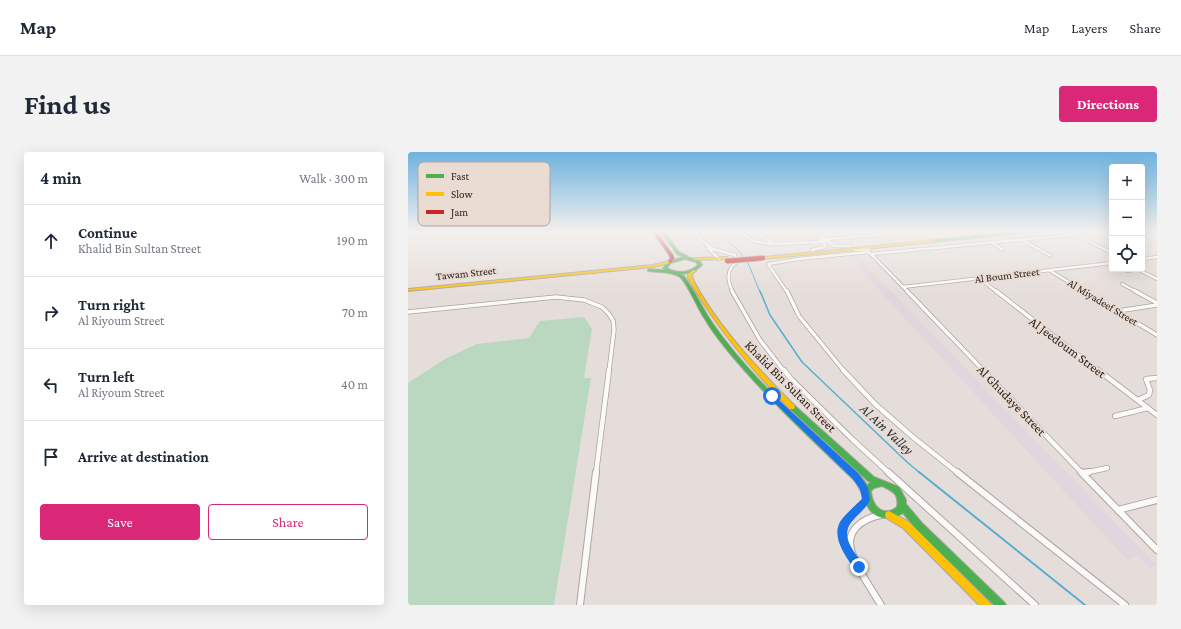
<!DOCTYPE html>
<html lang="en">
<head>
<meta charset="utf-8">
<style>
	:root { --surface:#fff; --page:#f2f2f3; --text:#1f2937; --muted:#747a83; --line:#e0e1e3; --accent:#db2777 }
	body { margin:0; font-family:"Crimson Pro",serif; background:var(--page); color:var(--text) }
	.controls { position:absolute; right:12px; top:12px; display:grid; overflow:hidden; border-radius:4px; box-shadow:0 4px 16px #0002 }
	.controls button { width:36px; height:36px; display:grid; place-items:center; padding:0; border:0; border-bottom:1px solid var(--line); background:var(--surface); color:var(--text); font:20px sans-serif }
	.stop { position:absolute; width:12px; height:12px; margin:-9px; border:3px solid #1a73e8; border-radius:50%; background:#fff }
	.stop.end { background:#1a73e8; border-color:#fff; box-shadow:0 1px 4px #0008 }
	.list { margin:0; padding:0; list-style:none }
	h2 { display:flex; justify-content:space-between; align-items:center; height:52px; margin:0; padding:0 16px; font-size:17px }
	h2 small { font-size:13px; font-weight:400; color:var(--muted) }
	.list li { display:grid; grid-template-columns:26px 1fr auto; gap:12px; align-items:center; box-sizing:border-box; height:72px; padding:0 16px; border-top:1px solid var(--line) }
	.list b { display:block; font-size:15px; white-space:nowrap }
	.list p { margin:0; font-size:13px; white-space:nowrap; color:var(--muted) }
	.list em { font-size:13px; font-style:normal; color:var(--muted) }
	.actions { display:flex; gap:8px; padding:12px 16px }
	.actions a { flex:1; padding:9px 0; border:1px solid var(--accent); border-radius:4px; text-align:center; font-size:14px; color:var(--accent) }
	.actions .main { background:var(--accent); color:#fff }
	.icon { flex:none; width:22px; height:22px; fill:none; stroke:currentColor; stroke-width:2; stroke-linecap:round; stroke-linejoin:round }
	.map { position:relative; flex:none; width:749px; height:453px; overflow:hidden; border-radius:4px }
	header { display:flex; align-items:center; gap:24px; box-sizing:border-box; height:56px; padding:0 20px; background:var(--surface); border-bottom:1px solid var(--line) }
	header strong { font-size:19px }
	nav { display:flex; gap:22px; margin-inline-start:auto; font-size:14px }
	.intro { display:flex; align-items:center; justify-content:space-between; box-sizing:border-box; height:96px; padding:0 24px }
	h1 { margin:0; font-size:28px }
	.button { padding:10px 18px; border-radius:4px; background:var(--accent); color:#fff; font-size:14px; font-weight:700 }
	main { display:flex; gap:24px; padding:0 24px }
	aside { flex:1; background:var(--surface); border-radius:4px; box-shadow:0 4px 16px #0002 }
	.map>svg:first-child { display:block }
</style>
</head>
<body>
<header>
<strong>Map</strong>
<nav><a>Map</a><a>Layers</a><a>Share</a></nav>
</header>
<div class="intro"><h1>Find us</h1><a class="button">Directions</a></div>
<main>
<aside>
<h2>4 min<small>Walk · 300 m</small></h2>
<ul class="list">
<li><svg class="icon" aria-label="ahead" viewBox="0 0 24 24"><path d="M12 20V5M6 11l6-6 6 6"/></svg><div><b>Continue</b><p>Khalid Bin Sultan Street</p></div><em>190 m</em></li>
<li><svg class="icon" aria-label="right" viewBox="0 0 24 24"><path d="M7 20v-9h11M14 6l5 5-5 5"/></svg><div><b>Turn right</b><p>Al Riyoum Street</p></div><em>70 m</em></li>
<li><svg class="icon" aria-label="left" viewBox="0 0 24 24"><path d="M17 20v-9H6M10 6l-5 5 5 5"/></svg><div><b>Turn left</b><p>Al Riyoum Street</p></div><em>40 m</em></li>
<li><svg class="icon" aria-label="arrive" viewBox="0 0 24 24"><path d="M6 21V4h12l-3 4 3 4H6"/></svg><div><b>Arrive at destination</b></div></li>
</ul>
<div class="actions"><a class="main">Save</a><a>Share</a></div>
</aside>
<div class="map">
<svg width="749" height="453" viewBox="0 0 749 453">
	<rect width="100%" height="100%" fill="#e5ddd9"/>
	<path fill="#e2d6de" d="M447,102L749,414L741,416L729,404L719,408L448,113H453L444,103Z"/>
	<path fill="#b9d8bf" d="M176,165L184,177L176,226H183L146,453H0V231L37,207L69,192L121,186L132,169Z"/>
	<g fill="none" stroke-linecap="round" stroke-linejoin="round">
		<path stroke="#58aed1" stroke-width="1" d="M308,79L332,100L340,111L352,140"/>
		<path stroke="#58aed1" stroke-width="1.5" d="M352,139L362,163L394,210L499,310L512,321"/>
		<path stroke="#58aed1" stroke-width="2" d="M511,320L677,453"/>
		<g stroke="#aba5a1" stroke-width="4">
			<g id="street-far3">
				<path d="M285,79L294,89"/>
				<path d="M331,79L345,89L363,92"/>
				<path d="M347,79L365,92L413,90"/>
				<path d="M407,79L416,86"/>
				<path d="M439,79L446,86"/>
				<path d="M661,79L670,82L664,83L659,80Z"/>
				<path d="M668,80L688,79"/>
				<path d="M576,81L584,79"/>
				<path d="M663,83L672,85L704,101"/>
				<path d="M414,87L421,89H411Z"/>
				<path d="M419,87L516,79"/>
				<path d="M612,87L643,104"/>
				<path d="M293,88L305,97L327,103L329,110C318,117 319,129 325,140"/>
				<path d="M420,90L426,94H442"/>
				<path d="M583,90L595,98"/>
				<path d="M300,96L311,107"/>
				<path d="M404,98L416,95L417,92L414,90"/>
				<path d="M447,98L461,97"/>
				<path d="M460,99L500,140"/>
				<path d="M463,102L662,83"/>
				<path d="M734,107L749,105"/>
				<path d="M729,117L749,127"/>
				<path d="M641,118L677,140"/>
				<path d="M719,119L729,117"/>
				<path d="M571,126L589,140"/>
				<path d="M714,132L729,140"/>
				<path d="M495,135L704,111"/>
				<path d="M379,140L360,112L390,107L461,100"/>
			</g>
		</g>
		<g stroke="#aba5a1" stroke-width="5">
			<g id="street-far2">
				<path d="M324,139L352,188L376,219"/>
				<path d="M379,139L391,164L436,219"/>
				<path d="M499,139L576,219"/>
				<path d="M588,139L691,219"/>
				<path d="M676,139L749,183"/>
				<path d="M727,139L749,151"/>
				<path d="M710,159L749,153"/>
				<path d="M0,160L148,145L176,148L194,155L200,161L205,168L206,178L201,219"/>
			</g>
		</g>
		<g stroke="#aba5a1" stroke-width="6">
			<g id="street-far1">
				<path d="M376,218L383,227L444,287L481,321"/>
				<path d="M435,218L467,252L506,286L550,321"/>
				<path d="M575,218L674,321"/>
				<path d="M690,218L749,263"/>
				<path d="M730,248L741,243L742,238L738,227L749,226"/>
				<path d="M707,264L740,256"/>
				<path d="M188,321L201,218"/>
				<path d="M676,321L699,316"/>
			</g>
		</g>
		<g stroke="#aba5a1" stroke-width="8">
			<g id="street">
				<path d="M480,320L627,453"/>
				<path d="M549,320L717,453"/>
				<path d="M673,320L749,398"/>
				<path d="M675,321L681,320"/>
				<path d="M458,348L436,372L434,386L442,403L473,453"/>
				<path d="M710,358L749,348"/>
				<path d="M451,415C450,410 446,406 444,401C436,379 454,367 472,363"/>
				<path d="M172,453L188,320"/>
			</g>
		</g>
		<g stroke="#aba5a1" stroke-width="2">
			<g id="fast">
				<path d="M252,79H256L271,100L279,104L280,105L292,109L294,113C288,119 281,122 272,122L276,124L280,130C289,144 296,159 305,172C345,229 400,276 451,323L457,330L459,333L463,330L460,329L382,257L381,255L382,253H386L466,325L491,335L498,348V352L514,371L596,450L598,453H586L508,377L495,361C483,369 467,368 460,355C454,344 454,337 445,327C402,286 358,245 320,199C312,189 303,178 297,167C290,157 280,132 272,125C262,119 251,121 240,119V117H241L257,118L255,116L261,109L275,105L269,102ZM277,107L288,110L290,113C281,121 270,122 259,116L263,111ZM474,334C486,340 491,342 489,355C475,366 464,354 463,339L466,336Z"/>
				<path d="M616,79H627L625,80L526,90L524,89L526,88Z"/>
			</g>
		</g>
		<g stroke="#aba5a1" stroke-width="2">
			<g id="slow">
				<path d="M526,88H527V90L355,107L353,106L355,105Z"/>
				<path d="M318,105H319V107L287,108L285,107L287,106Z"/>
				<path d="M261,109L263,110L262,111L245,115L0,139V137L245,113Z"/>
				<path d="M285,118L288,119L284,122C284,129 290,136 293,142C318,183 352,219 386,253L387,255L386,257H382C342,216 308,175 280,126V122Z"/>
				<path d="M481,359L501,370L581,450L583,453H571L495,376L478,366L477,363L478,360Z"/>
			</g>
		</g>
		<g stroke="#aba5a1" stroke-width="2">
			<path id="jam" d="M244,79H248L265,103L266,106L263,111L260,110L262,106L261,103Z"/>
		</g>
		<use href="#street-far3" stroke="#fbfaf9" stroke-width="2.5"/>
		<use href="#street-far2" stroke="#fbfaf9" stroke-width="3.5"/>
		<use href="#street-far1" stroke="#fbfaf9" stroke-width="4.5"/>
		<use href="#street" stroke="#fbfaf9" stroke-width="6"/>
		<use href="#fast" fill="#4caf50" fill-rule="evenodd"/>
		<use href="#slow" fill="#ffc107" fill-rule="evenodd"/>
		<use href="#jam" fill="#c62828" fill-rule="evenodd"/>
		<g stroke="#aba5a1" stroke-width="6" stroke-linecap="butt">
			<path id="jam-bridge" d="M319,109L355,106"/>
		</g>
		<use href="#jam-bridge" stroke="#c62828" stroke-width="4.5"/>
	</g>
	<linearGradient id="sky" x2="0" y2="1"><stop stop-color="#6eb2df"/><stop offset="0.56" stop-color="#f3f0ee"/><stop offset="1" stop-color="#f3f0ee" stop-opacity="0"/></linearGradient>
	<rect width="749" height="142" fill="url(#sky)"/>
	<path fill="#1a73e8" d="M364,242L451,322L460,336L462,348C454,365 431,370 442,393C446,401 452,407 456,415L454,418L451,420L447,418C439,406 423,386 432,370C437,362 447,354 454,347L452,337L445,327L362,246L361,244Z"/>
	<g text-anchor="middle" stroke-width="4" stroke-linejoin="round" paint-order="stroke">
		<g font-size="11" fill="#27211e" stroke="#ebdcd3">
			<text transform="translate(58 121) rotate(-6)" y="4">Tawam Street</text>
			<text transform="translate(599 123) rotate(-7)" y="4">Al Boum Street</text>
			<text transform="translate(695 150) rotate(31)" y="4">Al Miyadeef Street</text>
		</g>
		<g font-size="13" fill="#27211e" stroke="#ebdcd3">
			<text transform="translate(660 195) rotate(37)" y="5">Al Jeedoum Street</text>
			<text transform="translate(383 234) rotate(45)" y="5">Khalid Bin Sultan Street</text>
			<text transform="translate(604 248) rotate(46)" y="5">Al Ghudaye Street</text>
		</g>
		<g font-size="14" font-style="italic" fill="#192c37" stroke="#ebdcd3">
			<text transform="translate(479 277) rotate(43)" y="5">Al Ain Valley</text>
		</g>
	</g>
	<rect x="10" y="10" width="132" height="64" rx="6" fill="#ebdcd3" stroke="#b0a49d" stroke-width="1"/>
	<rect x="18" y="22" width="18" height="4" fill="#4caf50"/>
	<rect x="18" y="40" width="18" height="4" fill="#ffc107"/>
	<rect x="18" y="58" width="18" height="4" fill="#c62828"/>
	<g font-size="11" fill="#27211e">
		<text x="43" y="28">Fast</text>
		<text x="43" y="46">Slow</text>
		<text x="43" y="64">Jam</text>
	</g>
</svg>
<div class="controls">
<button>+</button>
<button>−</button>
<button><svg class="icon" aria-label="locate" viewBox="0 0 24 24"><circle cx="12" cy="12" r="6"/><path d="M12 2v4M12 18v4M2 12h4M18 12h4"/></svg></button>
</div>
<div class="stop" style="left:364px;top:244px"></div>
<div class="stop end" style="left:451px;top:415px"></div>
</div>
</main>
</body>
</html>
